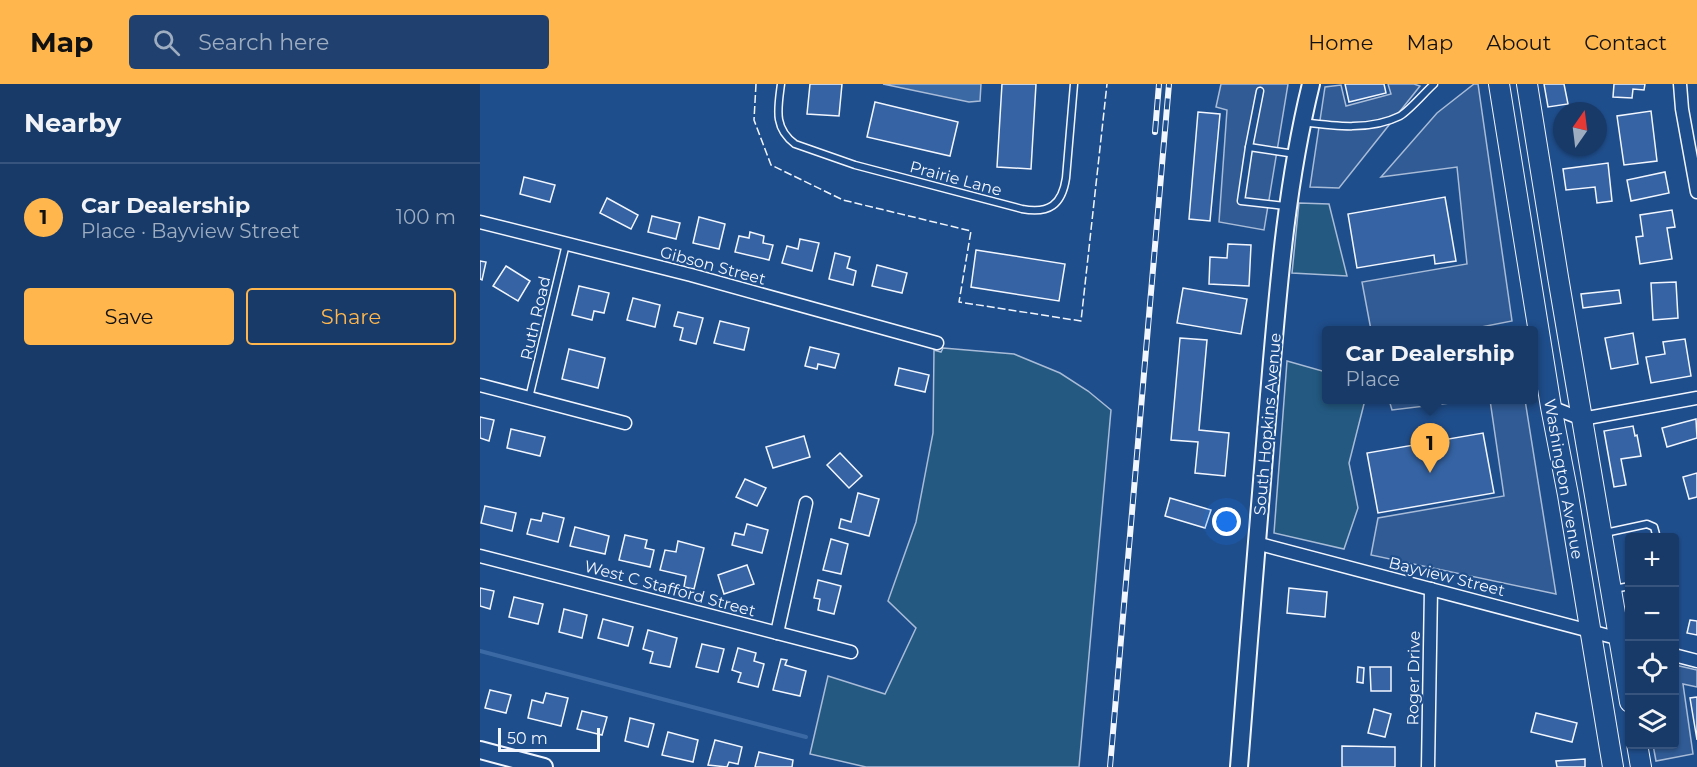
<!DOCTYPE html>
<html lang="en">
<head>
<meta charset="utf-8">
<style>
	:root { --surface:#173a69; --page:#20416f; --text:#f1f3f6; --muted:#9eadc0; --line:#36547d; --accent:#ffb74d }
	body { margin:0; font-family:Montserrat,sans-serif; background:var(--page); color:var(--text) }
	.controls { position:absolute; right:18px; bottom:18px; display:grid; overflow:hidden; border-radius:6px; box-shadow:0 2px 4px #0004 }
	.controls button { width:54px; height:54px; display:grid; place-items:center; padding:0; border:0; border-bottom:2px solid var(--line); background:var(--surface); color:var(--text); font:30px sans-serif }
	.compass { position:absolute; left:1073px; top:18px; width:54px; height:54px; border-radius:50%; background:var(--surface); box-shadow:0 2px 4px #0004; rotate:14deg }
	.scale { position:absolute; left:18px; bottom:15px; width:102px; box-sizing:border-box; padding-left:6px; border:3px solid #f2f6ff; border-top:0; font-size:16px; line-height:21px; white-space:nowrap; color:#f2f6ff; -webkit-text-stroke:4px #1f4e8c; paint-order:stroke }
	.you { position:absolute; left:747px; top:438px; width:21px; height:21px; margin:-15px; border:4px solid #fff; border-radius:50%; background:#1a73e8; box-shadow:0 0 0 9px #1a73e833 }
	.badge { display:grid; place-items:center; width:39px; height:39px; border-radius:50%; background:var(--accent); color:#111; font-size:20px; font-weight:700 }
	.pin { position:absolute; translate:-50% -50px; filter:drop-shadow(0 2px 3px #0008) }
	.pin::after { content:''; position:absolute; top:32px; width:21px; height:18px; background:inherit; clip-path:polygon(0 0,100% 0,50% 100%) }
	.popup { position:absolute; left:842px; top:242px; width:216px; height:78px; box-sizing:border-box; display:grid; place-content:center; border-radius:6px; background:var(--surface); filter:drop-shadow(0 2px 4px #0005); font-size:20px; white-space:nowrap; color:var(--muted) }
	.popup b { font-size:22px; color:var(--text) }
	.popup::after { content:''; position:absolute; left:50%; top:100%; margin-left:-12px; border:12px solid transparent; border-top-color:var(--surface) }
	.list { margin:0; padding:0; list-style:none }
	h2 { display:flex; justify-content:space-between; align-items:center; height:78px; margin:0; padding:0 24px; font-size:26px }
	h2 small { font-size:20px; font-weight:400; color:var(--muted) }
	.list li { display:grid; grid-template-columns:39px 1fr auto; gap:18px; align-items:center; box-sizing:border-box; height:108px; padding:0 24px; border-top:2px solid var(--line) }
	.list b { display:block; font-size:22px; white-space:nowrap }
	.list p { margin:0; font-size:20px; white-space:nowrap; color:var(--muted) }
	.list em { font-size:20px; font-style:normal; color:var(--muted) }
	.actions { display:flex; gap:12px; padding:18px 24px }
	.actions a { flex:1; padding:14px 0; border:2px solid var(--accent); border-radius:6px; text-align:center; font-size:21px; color:var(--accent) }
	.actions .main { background:var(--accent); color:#111 }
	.icon { flex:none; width:33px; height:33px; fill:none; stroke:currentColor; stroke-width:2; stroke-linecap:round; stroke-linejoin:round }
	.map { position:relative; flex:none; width:1217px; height:683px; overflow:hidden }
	header { display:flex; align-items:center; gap:36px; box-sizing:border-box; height:84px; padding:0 30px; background:var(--accent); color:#111 }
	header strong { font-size:28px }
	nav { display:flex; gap:33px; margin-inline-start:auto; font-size:21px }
	.search { width:420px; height:54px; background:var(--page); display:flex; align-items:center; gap:15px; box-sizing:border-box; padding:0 21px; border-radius:6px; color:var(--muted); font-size:22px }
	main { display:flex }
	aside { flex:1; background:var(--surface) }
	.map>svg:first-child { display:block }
</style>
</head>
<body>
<header>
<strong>Map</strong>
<div class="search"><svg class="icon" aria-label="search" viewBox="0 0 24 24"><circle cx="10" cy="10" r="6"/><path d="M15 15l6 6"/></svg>Search here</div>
<nav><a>Home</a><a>Map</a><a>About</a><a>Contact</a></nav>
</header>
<main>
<aside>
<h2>Nearby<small></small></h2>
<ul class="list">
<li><span class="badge">1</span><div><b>Car Dealership</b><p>Place · Bayview Street</p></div><em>100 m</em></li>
</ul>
<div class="actions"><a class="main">Save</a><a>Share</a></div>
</aside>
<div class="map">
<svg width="1217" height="683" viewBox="0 0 1217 683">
	<rect width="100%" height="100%" fill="#1f4e8c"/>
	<g fill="#245a82" stroke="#a8bbd7" stroke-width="1.5">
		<path d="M819,119L849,120L867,192L812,189Z"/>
		<path d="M463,264L534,270L580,289L608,307L631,326L599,683H386L330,670L348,592L405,610L436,544L408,517L436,438L453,349L454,266L461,268Z"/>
		<path d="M807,277L846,288V316H885L869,379L878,424L864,465L794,449Z"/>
	</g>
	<g fill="#305b95" stroke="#a8bbd7" stroke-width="1.5">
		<path d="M741,0H808L784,146L739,138L747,26L736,23Z"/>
		<path d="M908,0H934L940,2L859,104L830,103L845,3L861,1L866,22L911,10Z"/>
		<path d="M994,0H998L1032,237L986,246H891L882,198L987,180L977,83L901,93L957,29Z"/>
		<path d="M909,316H995L912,326Z"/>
		<path d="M1010,316H1045L1076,510L891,471L898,434L1024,412Z"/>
		<path d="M1195,581L1217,586V603L1203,600L1213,670L1176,677L1173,661L1194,660Z"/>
	</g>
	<path fill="#3b69a3" stroke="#a8bbd7" stroke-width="1.5" d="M403,0H501L500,17L489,18Z"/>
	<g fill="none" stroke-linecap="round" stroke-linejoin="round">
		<path stroke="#3b69a3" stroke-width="4" d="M0,567L326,653"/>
	</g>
	<g fill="#3563a3" stroke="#f2f6ff" stroke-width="1.5">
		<path d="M330,0H362L359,32L327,30Z"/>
		<path d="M522,0H556L551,85L517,83Z"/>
		<path d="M865,0H904L906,9L869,18Z"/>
		<path d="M1064,0H1084L1088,20L1068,23Z"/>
		<path d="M1134,0H1165L1164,6L1153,5L1152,14L1133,13Z"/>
		<path d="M395,18L478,38L470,72L387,53Z"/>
		<path d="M1171,27L1177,77L1144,81L1137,32Z"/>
		<path d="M718,28L740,30L730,137L709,135Z"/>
		<path d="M1128,79L1132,117L1117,119L1115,103L1086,106L1083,85Z"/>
		<path d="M1185,88L1189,109L1151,117L1147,96Z"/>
		<path d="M44,93L75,101L70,118L40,110Z"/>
		<path d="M965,113L976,177L955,180L954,171L877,184L868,130Z"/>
		<path d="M127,114L158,131L151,145L120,129Z"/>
		<path d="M1192,126L1195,143L1187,144L1192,175L1160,180L1156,153L1163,152L1160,131Z"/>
		<path d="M172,132L200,139L196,155L168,148Z"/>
		<path d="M219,133L245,140L239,165L213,159Z"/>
		<path d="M270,148L284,152L283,159L293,161L289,176L255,168L259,152L269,154Z"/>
		<path d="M320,155L339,159L332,187L302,179L307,162L318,165Z"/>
		<path d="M748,160L771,161L769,202L729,200L730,173L747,174Z"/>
		<path d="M496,166L585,180L579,217L491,203Z"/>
		<path d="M355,169L370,173L367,184L376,187L373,201L349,195Z"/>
		<path d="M0,177L6,178L2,196L0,195Z"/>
		<path d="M397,181L427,189L422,209L392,202Z"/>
		<path d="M26,182L50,197L38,217L13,202Z"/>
		<path d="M1196,198L1198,234L1173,236L1171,199Z"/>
		<path d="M99,202L129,209L124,229L114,227L112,236L92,231Z"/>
		<path d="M703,204L767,215L761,250L697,239Z"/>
		<path d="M1139,206L1141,219L1103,224L1101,210Z"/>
		<path d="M153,214L180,221L175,243L147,236Z"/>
		<path d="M198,228L223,234L216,260L200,256L203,244L194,242Z"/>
		<path d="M240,237L269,244L264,266L234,259Z"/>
		<path d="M1153,249L1158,280L1131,285L1125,254Z"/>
		<path d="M700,254L727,256L719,346L749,349L745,392L715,389L718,358L691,356Z"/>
		<path d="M1205,255L1211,292L1171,299L1166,273L1185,270L1183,258Z"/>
		<path d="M330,263L359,270L355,284L338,280L337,285L325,282Z"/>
		<path d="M89,265L125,274L118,304L82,295Z"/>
		<path d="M419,284L449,291L445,308L415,301Z"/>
		<path d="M0,333L14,336L9,357L0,354Z"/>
		<path d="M1216,335L1217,354L1187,363L1182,344Z"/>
		<path d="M1153,342L1155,352L1157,351L1161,372L1141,375L1146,401L1134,403L1124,347Z"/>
		<path d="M31,345L65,353L60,372L27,364Z"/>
		<path d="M1003,349L1014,409L898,429L887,369Z"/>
		<path d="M324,352L330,373L293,384L286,363Z"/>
		<path d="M360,369L382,392L369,404L347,381Z"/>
		<path d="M1217,389V413L1209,415L1203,393Z"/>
		<path d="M265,395L286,404L277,422L256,413Z"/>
		<path d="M378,409L399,415L389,452L359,444L361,435L371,438Z"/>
		<path d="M690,414L731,426L725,444L685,432Z"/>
		<path d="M5,422L36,429L32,447L1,439Z"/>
		<path d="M63,429L84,434L78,458L47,450L51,435L61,437Z"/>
		<path d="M267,440L288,446L282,469L252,461L255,449L264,451Z"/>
		<path d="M95,443L129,452L125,470L90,462Z"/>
		<path d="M145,451L167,456L165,464L174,466L170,483L139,476Z"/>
		<path d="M351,455L368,460L361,490L343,486Z"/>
		<path d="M198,457L224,464L214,505L204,503L206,492L180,486L185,466L196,468Z"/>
		<path d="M267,481L274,500L244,510L238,491Z"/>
		<path d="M338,496L361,502L354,530L338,526L340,515L334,514Z"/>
		<path d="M0,504L14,507L10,525L0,522Z"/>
		<path d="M809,504L847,508L845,533L807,529Z"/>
		<path d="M34,513L63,520L58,540L29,533Z"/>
		<path d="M84,525L107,531L102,554L79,548Z"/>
		<path d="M123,535L153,543L148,562L118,554Z"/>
		<path d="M1210,536L1217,537V551L1207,549Z"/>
		<path d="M168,546L197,554L190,583L170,579L173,568L163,565Z"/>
		<path d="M222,560L244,565L238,588L216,583Z"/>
		<path d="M258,564L276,569L274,577L284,580L278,603L258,598L261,589L252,586Z"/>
		<path d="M301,575L307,576L305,581L326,587L320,612L293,606Z"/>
		<path d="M878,583L884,584L883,599L877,598Z"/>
		<path d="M890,583H911V607H891Z"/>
		<path d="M10,606L31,611L26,629L5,624Z"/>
		<path d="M66,609L88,614L81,642L48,634L52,616L63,619Z"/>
		<path d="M1217,613V656L1210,614Z"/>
		<path d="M894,625L911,630L905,653L888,649Z"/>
		<path d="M102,627L127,633L122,651L97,645Z"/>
		<path d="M1056,629L1097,639L1092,658L1051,648Z"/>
		<path d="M150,634L174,640L168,663L145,657Z"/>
		<path d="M188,648L218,656L213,678L182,671Z"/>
		<path d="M235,656L262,663L258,680L249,678L247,683L228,681Z"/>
		<path d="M862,662L915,663V683H862Z"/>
		<path d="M279,668L313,676L312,683H275Z"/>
		<path d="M1105,675V683H1077L1076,677Z"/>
	</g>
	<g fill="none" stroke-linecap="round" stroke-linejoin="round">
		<g stroke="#f2f6ff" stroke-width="9">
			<g id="lane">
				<path d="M301,0C298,24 293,44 315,60L375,81L542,125C569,130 582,121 586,94L594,0"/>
				<path d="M823,38C854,42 890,47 920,32C930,26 945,8 954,0"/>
				<path d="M769,63L780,7"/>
				<path d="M805,122L761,117L769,63L815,70"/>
				<path d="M49,314L86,160"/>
				<path d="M1125,449L1167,440L1174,443L1177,454"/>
				<path d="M1134,505L1150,502"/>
			</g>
		</g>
		<g stroke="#f2f6ff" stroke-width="15">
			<g id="street">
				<path d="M1200,0L1202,25L1217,108"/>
				<path d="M0,138L211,191L457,259"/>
				<path d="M0,301L145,339"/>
				<path d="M1071,323L1102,335L1217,314"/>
				<path d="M776,459L1144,556"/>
				<path d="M0,472L371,568"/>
				<path d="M297,549L326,419"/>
				<path d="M1194,571L1217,577"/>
				<path d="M948,683L951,505"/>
			</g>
		</g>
		<g stroke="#f2f6ff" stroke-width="20">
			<g id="secondary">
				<path d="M0,666L64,683"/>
				<path d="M759,683C769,559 778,435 789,311C798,207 806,101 831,0"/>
			</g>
		</g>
		<g stroke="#f2f6ff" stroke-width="22">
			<g id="primary">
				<path d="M1019,0L1071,323L1088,411L1133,683"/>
				<path d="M1047,0L1078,193L1150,618"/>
				<path d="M1157,660L1161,683"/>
			</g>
		</g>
		<use href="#lane" stroke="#1f4e8c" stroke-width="6"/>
		<use href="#street" stroke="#1f4e8c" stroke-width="12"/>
		<use href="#secondary" stroke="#1f4e8c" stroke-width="16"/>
		<use href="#primary" stroke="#1f4e8c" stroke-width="20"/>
		<g stroke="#f2f6ff" stroke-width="6">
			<g id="rail">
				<path d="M675,48L679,0"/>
				<path d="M630,683L689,0"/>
			</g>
		</g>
		<use href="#rail" stroke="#1f4e8c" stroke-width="4" stroke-dasharray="11" stroke-linecap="butt"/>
		<path stroke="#f2f6ff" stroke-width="1.5" stroke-dasharray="8 3" stroke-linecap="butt" d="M276,0L274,36L291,81L363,116L491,147L479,218L601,237L627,0"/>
	</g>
	<g text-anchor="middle" stroke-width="4.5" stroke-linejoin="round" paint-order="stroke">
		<g font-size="16" fill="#f2f6ff" stroke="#1f4e8c">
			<text transform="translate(476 94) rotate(15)" y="6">Prairie Lane</text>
			<text transform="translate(233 181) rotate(15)" y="6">Gibson Street</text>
			<text transform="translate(55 234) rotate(-77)" y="6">Ruth Road</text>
			<text transform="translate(787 340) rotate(-85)" y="6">South Hopkins Avenue</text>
			<text transform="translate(1084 395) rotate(80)" y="6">Washington Avenue</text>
			<text transform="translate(967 492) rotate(14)" y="6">Bayview Street</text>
			<text transform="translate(190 504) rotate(15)" y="6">West C Stafford Street</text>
			<text transform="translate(933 594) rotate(-89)" y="6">Roger Drive</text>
		</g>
	</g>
</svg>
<div class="controls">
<button>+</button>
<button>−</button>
<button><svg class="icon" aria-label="locate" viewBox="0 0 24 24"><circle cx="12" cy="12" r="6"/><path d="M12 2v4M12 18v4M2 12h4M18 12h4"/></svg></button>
<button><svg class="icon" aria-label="layers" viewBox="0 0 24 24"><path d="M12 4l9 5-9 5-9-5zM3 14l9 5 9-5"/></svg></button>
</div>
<svg class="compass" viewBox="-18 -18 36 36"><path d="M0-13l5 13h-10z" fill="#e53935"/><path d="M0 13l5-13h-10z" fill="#9eadc0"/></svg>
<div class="scale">50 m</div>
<div class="you"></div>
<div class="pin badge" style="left:950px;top:389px">1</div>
<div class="popup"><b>Car Dealership</b>Place</div>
</div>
</main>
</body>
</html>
